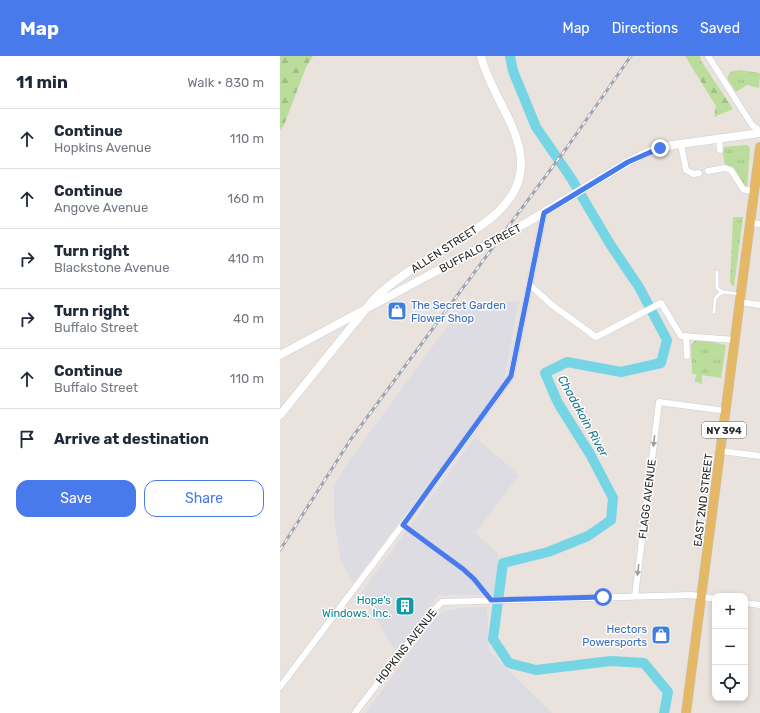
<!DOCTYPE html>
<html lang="en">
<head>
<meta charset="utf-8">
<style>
	:root { --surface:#fff; --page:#f6f6f7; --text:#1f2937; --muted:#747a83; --line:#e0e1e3; --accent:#487aeb }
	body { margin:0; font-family:Rubik,sans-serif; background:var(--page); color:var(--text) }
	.controls { position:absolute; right:12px; bottom:12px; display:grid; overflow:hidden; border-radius:8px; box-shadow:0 2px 6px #0003 }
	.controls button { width:36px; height:36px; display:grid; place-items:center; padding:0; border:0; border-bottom:1px solid var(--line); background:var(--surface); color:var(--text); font:20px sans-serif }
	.stop { position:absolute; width:12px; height:12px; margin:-9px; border:3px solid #487aeb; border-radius:50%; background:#fff }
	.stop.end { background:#487aeb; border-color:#fff; box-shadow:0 1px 4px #0008 }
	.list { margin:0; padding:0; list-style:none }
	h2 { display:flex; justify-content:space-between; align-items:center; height:52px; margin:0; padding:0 16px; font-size:17px }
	h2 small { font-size:13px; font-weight:400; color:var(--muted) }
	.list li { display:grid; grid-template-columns:26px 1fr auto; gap:12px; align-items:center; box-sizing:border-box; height:60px; padding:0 16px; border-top:1px solid var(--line) }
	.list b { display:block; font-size:15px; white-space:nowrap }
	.list p { margin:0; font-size:13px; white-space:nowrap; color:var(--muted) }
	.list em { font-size:13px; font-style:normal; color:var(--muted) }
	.actions { display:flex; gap:8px; padding:12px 16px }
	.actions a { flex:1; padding:9px 0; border:1px solid var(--accent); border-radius:12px; text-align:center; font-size:14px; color:var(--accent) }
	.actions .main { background:var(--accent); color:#fff }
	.icon { flex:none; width:22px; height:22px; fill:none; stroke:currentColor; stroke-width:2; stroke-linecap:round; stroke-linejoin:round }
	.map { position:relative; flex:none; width:480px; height:657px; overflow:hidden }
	header { display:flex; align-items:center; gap:24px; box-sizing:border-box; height:56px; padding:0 20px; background:var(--accent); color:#fff }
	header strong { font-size:19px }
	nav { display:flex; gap:22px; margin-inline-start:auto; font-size:14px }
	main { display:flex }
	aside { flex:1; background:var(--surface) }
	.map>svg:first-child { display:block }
</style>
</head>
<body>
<header>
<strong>Map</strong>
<nav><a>Map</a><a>Directions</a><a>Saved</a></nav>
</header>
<main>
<aside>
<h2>11 min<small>Walk · 830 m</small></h2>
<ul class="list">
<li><svg class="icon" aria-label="ahead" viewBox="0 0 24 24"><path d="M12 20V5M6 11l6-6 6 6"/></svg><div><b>Continue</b><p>Hopkins Avenue</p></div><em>110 m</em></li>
<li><svg class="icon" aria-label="ahead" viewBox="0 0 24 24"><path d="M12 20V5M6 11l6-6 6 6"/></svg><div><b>Continue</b><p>Angove Avenue</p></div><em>160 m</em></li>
<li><svg class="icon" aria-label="right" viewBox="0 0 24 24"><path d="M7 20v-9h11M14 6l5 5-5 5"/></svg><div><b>Turn right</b><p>Blackstone Avenue</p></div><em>410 m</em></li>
<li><svg class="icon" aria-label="right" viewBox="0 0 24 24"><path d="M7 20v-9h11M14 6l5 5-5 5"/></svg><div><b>Turn right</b><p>Buffalo Street</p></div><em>40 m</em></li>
<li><svg class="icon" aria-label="ahead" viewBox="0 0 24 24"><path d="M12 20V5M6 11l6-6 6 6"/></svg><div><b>Continue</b><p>Buffalo Street</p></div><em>110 m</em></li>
<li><svg class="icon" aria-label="arrive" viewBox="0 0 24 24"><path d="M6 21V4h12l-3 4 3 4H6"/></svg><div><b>Arrive at destination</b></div></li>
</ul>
<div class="actions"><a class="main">Save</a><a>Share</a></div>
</aside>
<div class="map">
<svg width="480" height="657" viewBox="0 0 480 657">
	<defs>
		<pattern id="grass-tufts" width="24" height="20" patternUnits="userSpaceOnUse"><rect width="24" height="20" fill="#badd9c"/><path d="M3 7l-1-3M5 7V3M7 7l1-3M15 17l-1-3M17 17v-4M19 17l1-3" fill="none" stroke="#a0be86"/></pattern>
		<pattern id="forest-firs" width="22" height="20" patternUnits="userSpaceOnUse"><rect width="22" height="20" fill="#badd9c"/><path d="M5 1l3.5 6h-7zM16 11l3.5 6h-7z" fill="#a0be86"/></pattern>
	</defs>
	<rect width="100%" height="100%" fill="#eae2dc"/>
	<g fill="#dddce3">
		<path d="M239,245L223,329L73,527L61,505L54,462V431L66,409L182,250Z"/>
		<path d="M195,381L239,419L195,477L218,497V539H158L117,598L81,537Z"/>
		<path d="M207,551L209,595L272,657H86L147,572L162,556L180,552Z"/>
	</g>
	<g fill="url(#grass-tufts)">
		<path d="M459,14L480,17L479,32L467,29L456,36L447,22L450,16Z"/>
		<path d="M467,89L470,92L467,132C458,125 458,111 445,110L442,91Z"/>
		<path d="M453,161H463L454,231L450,227Z"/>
		<path d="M418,283L446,289L441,322L422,319V328L415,325L416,318H412L411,288Z"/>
	</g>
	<g fill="url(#forest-firs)">
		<path d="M0,0H33L26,11L4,69L0,74Z"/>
		<path d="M405,0H420L421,5L453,53L434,61L436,50Z"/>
	</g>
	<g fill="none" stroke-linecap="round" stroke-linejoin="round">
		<path stroke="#76d5e4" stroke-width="10" d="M230,0L233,15L256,71L291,122L330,188L359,231L387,284L381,307L341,316L287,306L265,317L278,347L310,398L333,442L331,464L308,480L268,496L223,507L213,583L229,607L256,614L331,605L364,607L388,636L384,657"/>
		<g stroke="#cacfda" stroke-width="4">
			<g id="lane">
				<path d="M437,216V232L442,236"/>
				<path d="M434,256L435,243L439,238L444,236L459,238"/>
				<path d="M123,469L183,513L194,523L211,544"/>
			</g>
		</g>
		<g stroke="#cacfda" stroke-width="7">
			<g id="street">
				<path d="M428,0L472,69L480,75"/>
				<path d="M439,83L440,94"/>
				<path d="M401,88L406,114L413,118L419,117"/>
				<path d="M428,115L445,112L451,114L463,133L474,136"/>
				<path d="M470,167L480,168"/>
				<path d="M250,229L272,249L316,281L381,247L401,280L456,284"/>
				<path d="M460,246L480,249"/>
				<path d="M406,280L407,300"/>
				<path d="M441,395L480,400"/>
				<path d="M355,540L379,346L446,355"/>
				<path d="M465,547L480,549"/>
				<path d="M0,631L157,423L231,320L264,157"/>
				<path d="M75,657L152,556L162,546L412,539L435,543"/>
			</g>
		</g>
		<g stroke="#cacfda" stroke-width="9">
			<g id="secondary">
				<path d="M0,299L246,167L348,106L372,94L393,89L480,77"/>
				<path d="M0,359L93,244C120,217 157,199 188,178C202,169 216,160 226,147C238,133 243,115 240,96C234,62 209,34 201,0"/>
			</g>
		</g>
		<g stroke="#c3c3c3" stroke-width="10">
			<path id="primary" d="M406,657L480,91"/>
		</g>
		<use href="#lane" stroke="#fff" stroke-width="3"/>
		<use href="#street" stroke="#fff" stroke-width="6"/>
		<use href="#secondary" stroke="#fff" stroke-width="8"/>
		<use href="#primary" stroke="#e5b866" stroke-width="9"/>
		<g stroke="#9fa4b2" stroke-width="3">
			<path id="rail" d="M0,494L71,383L288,90L351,0"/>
		</g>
		<use href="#rail" stroke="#fff" stroke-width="1.5" stroke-dasharray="4.5" stroke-linecap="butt"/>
	</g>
	<defs><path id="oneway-solid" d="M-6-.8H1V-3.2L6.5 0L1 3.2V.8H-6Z"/></defs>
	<g fill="#9f9f9f">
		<use href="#oneway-solid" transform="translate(374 385) rotate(96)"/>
		<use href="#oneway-solid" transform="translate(358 514) rotate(98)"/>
	</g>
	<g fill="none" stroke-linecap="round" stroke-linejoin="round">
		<path stroke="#487aeb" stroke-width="5" d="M323,541L211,544L194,523L183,513L123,469L231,320L264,157L348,106L380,92"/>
	</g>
	<defs>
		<g id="shop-square" transform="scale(1)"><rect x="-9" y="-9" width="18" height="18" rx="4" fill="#3f7fe0" stroke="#fff"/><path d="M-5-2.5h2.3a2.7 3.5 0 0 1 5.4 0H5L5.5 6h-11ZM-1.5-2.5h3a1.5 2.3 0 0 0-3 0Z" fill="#fff"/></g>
		<g id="building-square" transform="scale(1)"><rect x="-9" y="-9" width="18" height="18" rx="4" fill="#0f9aa8" stroke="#fff"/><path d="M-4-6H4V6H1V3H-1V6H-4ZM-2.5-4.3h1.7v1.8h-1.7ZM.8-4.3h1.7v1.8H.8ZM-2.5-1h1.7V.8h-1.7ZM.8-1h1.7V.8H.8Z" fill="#fff"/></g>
	</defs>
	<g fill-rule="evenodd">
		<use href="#shop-square" x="117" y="255"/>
		<use href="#building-square" x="125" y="550"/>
		<use href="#shop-square" x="381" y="579"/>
	</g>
	<g text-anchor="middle" stroke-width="3" stroke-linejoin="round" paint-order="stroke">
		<rect fill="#fff" stroke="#696969" stroke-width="1" x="422" y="366" width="44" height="16" rx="3"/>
		<g font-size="10" font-weight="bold" fill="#292929">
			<text x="444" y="378">NY 394</text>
		</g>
		<g font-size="11" fill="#292929" stroke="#fff">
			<text transform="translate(200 192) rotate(-28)" y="4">BUFFALO STREET</text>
			<text transform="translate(164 193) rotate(-33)" y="4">ALLEN STREET</text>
			<text transform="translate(367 443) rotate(-83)" y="4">FLAGG AVENUE</text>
			<text transform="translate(423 444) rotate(-83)" y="4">EAST 2ND STREET</text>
			<text transform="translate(126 590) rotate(-52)" y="4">HOPKINS AVENUE</text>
		</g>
		<g font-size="11" fill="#366cbe" stroke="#fff" text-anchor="start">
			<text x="131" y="253">The Secret Garden<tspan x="131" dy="13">Flower Shop</tspan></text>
			<text x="367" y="577" text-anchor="end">Hectors<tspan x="367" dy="13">Powersports</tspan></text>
		</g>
		<g font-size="11" fill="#0d838f" stroke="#fff" text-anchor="end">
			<text x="111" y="548">Hope's<tspan x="111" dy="13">Windows, Inc.</tspan></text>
		</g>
		<g font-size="12" font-style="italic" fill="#18748e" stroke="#fff">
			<text transform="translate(303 360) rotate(61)" y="4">Chadakoin River</text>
		</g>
	</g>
</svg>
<div class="controls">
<button>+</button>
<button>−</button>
<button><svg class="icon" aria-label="locate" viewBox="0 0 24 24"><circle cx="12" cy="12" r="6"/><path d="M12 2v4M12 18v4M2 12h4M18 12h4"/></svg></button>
</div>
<div class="stop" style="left:323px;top:541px"></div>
<div class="stop end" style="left:380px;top:92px"></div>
</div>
</main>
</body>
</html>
